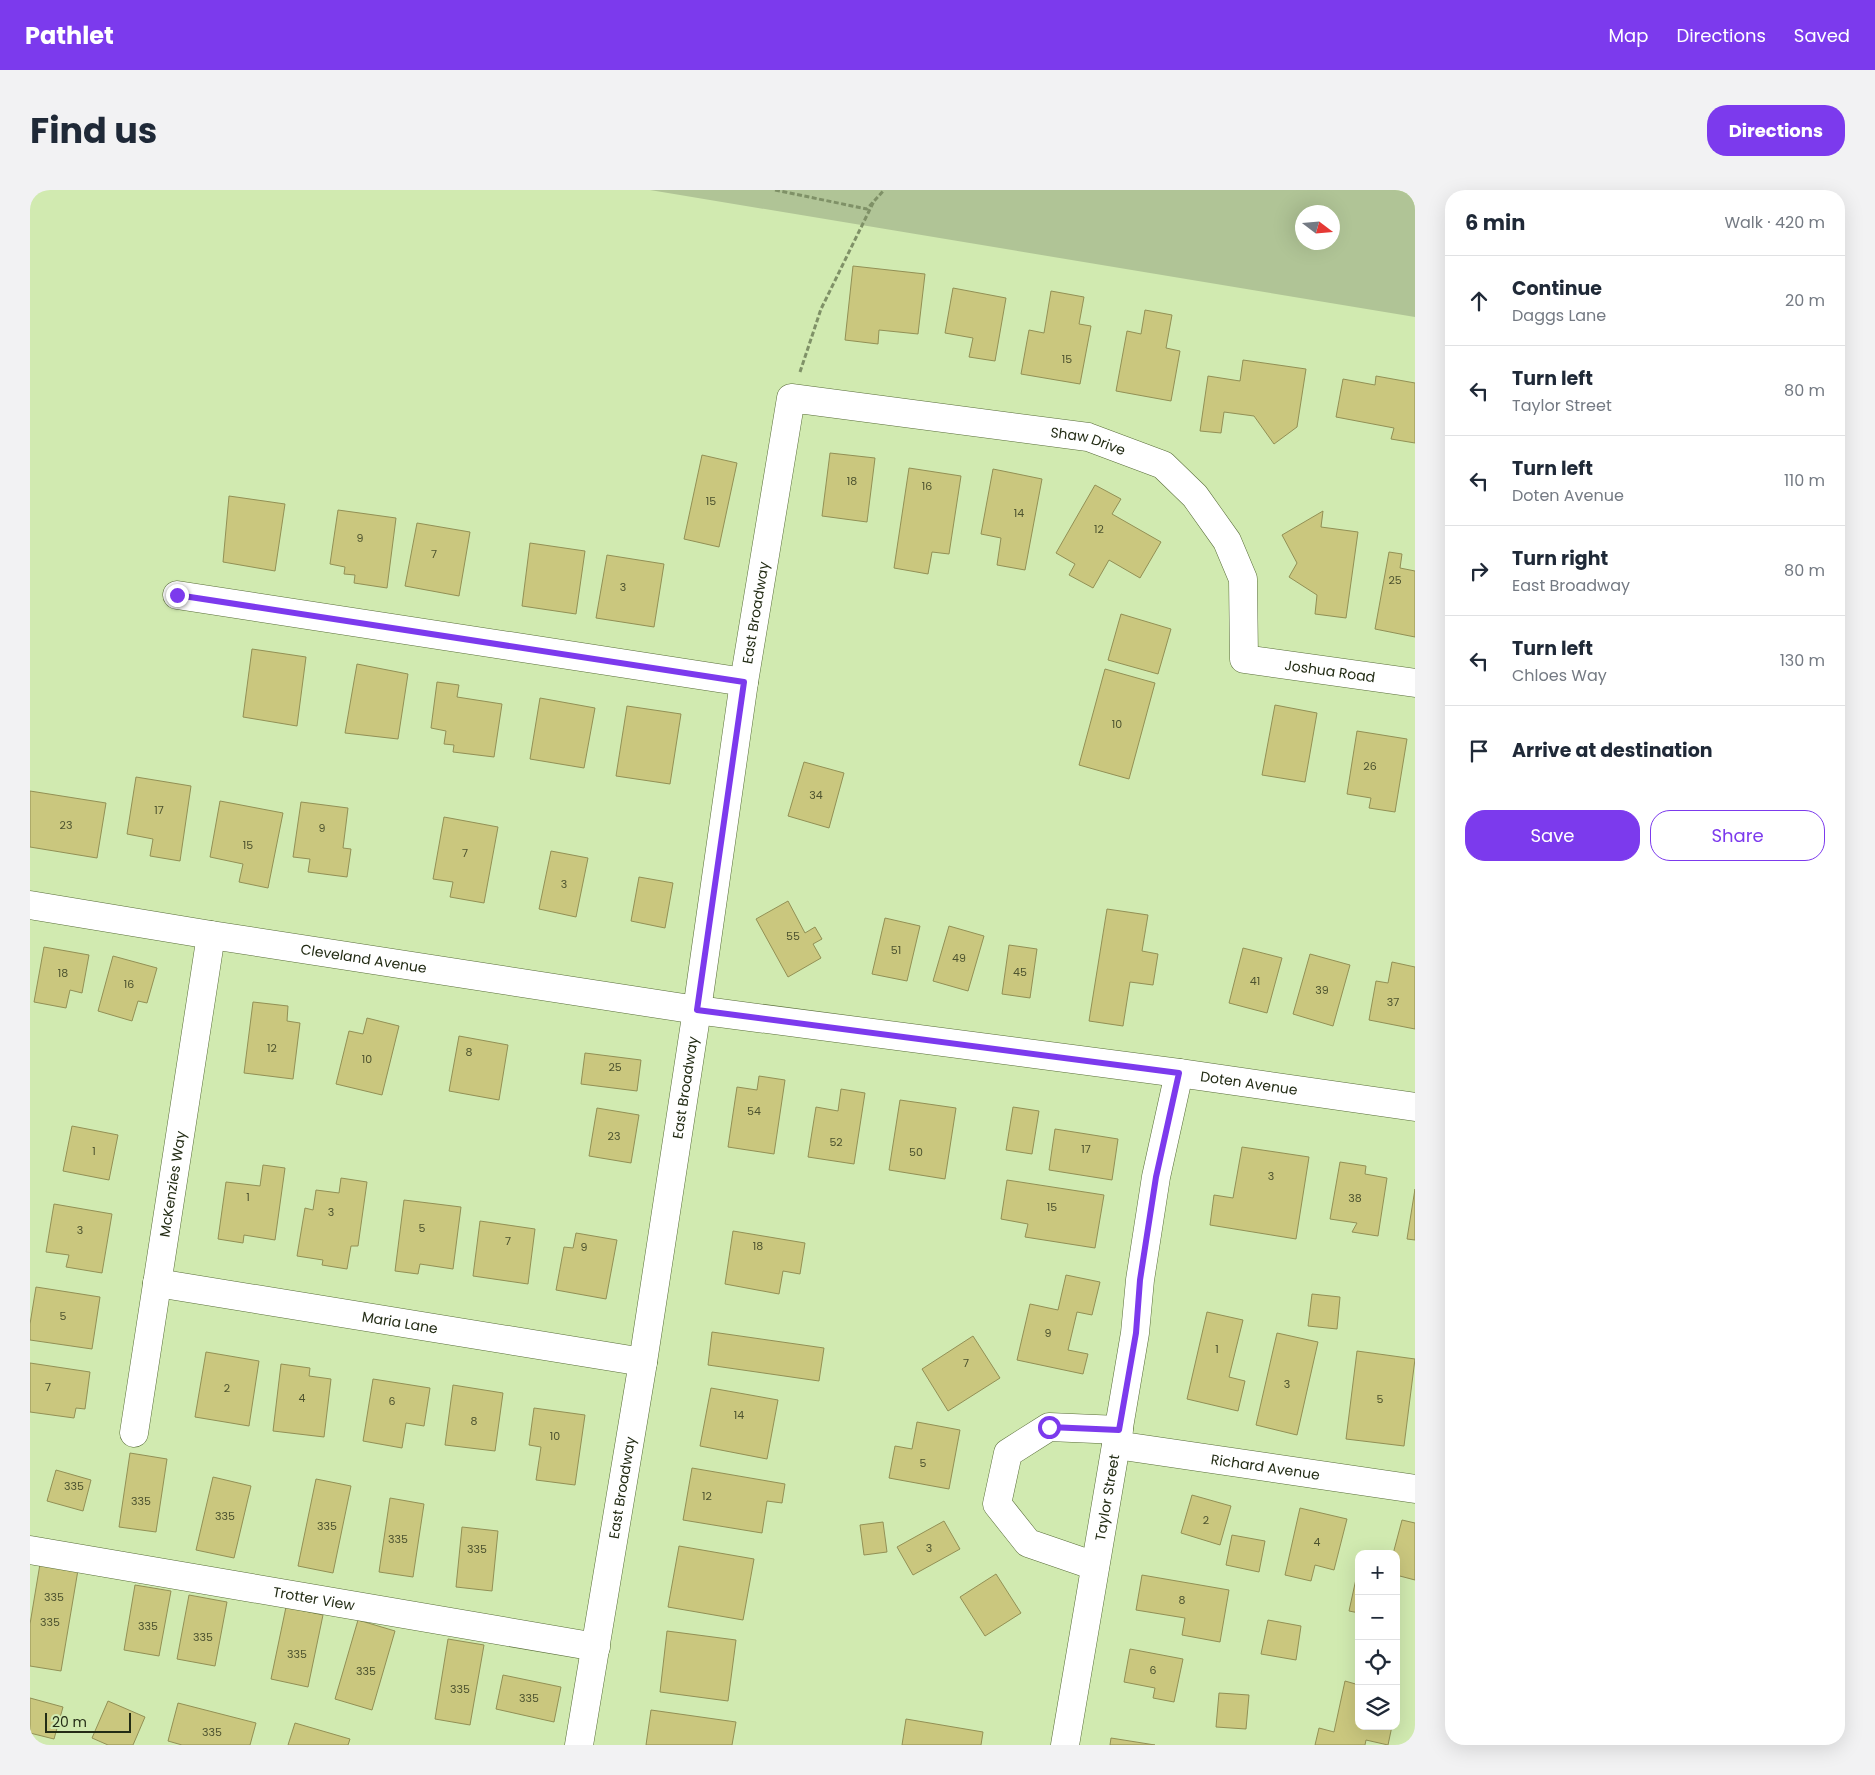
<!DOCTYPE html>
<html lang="en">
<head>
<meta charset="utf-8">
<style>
	:root { --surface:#fff; --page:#f2f2f3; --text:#1f2937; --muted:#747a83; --line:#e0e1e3; --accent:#7c3aed }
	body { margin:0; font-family:Poppins,sans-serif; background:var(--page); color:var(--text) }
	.controls { position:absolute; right:15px; bottom:15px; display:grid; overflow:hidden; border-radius:10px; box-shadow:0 5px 20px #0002 }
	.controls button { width:45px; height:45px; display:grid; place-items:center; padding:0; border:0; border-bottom:1px solid var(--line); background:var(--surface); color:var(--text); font:25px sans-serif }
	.compass { position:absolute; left:1265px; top:15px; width:45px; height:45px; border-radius:50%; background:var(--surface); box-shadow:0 5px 20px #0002; rotate:106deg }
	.scale { position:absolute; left:15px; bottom:12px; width:86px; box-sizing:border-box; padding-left:5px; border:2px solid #232c15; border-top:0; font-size:14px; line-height:18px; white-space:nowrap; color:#232c15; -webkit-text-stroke:4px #d1eab0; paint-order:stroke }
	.stop { position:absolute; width:15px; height:15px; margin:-11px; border:4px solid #7c3aed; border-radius:50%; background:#fff }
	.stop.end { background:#7c3aed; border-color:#fff; box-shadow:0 1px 5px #0008 }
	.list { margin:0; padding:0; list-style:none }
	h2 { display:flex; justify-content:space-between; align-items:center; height:65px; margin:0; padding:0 20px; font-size:21px }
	h2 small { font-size:16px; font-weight:400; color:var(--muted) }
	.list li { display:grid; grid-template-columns:32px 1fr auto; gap:15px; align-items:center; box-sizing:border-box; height:90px; padding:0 20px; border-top:1px solid var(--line) }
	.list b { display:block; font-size:19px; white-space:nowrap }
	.list p { margin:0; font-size:16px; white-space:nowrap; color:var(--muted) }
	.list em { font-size:16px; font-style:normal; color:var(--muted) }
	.actions { display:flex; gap:10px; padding:15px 20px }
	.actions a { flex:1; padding:11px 0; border:1px solid var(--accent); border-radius:20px; text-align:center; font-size:18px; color:var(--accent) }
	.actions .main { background:var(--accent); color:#fff }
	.icon { flex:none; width:28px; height:28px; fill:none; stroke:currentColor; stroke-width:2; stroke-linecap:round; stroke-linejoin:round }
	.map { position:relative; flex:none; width:1385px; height:1555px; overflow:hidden; border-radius:20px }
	header { display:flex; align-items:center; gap:30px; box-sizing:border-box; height:70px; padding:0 25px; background:var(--accent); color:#fff }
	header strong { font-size:24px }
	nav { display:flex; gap:28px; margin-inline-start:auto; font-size:18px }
	.intro { display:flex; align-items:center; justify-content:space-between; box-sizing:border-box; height:120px; padding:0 30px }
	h1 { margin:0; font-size:35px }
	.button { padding:12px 22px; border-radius:20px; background:var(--accent); color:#fff; font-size:18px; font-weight:700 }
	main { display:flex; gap:30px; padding:0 30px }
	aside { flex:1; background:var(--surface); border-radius:20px; box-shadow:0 5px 20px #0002 }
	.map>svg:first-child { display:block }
</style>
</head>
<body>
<header>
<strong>Pathlet</strong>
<nav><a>Map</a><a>Directions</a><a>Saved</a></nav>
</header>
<div class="intro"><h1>Find us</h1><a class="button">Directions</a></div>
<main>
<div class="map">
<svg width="1385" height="1555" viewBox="0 0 1385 1555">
	<rect width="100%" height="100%" fill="#d1eab0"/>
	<path fill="#b0c496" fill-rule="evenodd" d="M620,0H1385V127ZM1272,22H1302V52H1272Z"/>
	<g fill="#cac77e" stroke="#929055">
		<path d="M823,76L895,84L888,144L849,140L848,154L815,150Z"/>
		<path d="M923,98L976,108L965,171L939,167L943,148L915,143Z"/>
		<path d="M1021,101L1054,107L1049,134L1061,136L1050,194L991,184L999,140L1014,143Z"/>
		<path d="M1115,120L1142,125L1136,158L1150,161L1141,211L1086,201L1097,141L1111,144Z"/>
		<path d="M1213,170L1276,179L1267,237L1244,254L1224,226L1194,222L1191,243L1170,241L1178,186L1210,191Z"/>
		<path d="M1346,186L1385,193V253L1361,249L1364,238L1306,227L1313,189L1345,195Z"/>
		<path d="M800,263L845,268L837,332L792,326Z"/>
		<path d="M672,265L707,273L689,357L654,349Z"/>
		<path d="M879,278L931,286L919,364L902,362L898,384L864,378Z"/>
		<path d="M963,279L1012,289L995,380L967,375L971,348L951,344Z"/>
		<path d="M1065,295L1091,309L1082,324L1131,352L1110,388L1079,370L1063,398L1039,385L1045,374L1026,363Z"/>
		<path d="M199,306L255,314L245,381L193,372Z"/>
		<path d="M308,320L366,328L357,398L324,393L325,385L314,384L315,377L300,374Z"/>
		<path d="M1293,321L1291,337L1328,342L1316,428L1285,424L1287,405L1259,387L1267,373L1252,345Z"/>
		<path d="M387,333L440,342L429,406L375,396Z"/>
		<path d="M500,353L555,361L546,424L492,416Z"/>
		<path d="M1359,362L1372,364L1370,378L1385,381V447L1345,439Z"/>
		<path d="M577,365L634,374L624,437L566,428Z"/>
		<path d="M1091,424L1141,439L1128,484L1078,470Z"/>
		<path d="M222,459L276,467L267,536L213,527Z"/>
		<path d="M327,474L378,484L368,549L315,543Z"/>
		<path d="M1075,479L1125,493L1099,589L1049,575Z"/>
		<path d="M407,492L429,495L427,507L472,514L464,567L423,562L424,555L414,554L416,541L401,538Z"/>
		<path d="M510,508L565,518L554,578L500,569Z"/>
		<path d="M1245,515L1287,523L1275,592L1232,585Z"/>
		<path d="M597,516L651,524L640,594L586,586Z"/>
		<path d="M1327,541L1377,549L1365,622L1339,618L1341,608L1317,604Z"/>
		<path d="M774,572L814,583L799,638L758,626Z"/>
		<path d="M106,587L161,596L150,671L120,666L123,649L97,644Z"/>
		<path d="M0,601L76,613L67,668L0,657Z"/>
		<path d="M190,611L253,623L238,698L209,692L213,674L180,667Z"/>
		<path d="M271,612L318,618L313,658L321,659L317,687L278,682L280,669L263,667Z"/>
		<path d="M414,627L468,637L454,713L420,707L423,692L403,689Z"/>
		<path d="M521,661L558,668L546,727L509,719Z"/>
		<path d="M609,687L643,693L635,738L601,731Z"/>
		<path d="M758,711L775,743L785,737L792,749L783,754L791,768L758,787L726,729Z"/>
		<path d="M1077,719L1118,725L1112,761L1128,764L1123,795L1100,792L1093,836L1059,831Z"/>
		<path d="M855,728L890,736L877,791L842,784Z"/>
		<path d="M919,736L954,746L938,801L903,791Z"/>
		<path d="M979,755L1007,759L1000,808L972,804Z"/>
		<path d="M14,757L59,765L52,803L40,800L36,818L4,812Z"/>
		<path d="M1213,758L1252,768L1237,823L1199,813Z"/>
		<path d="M1280,764L1320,775L1303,836L1263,824Z"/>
		<path d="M83,766L127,778L117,813L108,811L102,831L68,821Z"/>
		<path d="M1362,772L1385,777V839L1339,830L1346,791L1358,793Z"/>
		<path d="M223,812L258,816L257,831L270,833L263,889L214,883Z"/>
		<path d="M337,828L369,836L352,905L306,894L319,841L333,844Z"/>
		<path d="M429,846L478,855L469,910L419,901Z"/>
		<path d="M555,863L611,870L607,901L551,894Z"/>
		<path d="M729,886L755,890L744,964L698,957L707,897L727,900Z"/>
		<path d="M811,899L835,903L824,974L778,967L786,917L808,921Z"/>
		<path d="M870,910L926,918L915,989L859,980Z"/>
		<path d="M983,917L1009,921L1002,964L976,960Z"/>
		<path d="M567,918L609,925L601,973L559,966Z"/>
		<path d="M42,936L88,945L79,990L33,981Z"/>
		<path d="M1025,939L1088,949L1082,990L1019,980Z"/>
		<path d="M1212,957L1279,967L1266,1049L1180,1035L1184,1005L1203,1008Z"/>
		<path d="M1310,972L1336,976L1335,984L1357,988L1348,1046L1322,1042L1327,1033L1300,1029Z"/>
		<path d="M233,975L255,978L245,1050L214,1045L213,1053L188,1049L196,992L230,996Z"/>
		<path d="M311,988L337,992L328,1056H321L317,1079L292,1075L293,1070L267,1066L275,1018L283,1020L286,1000L309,1003Z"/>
		<path d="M977,990L1074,1005L1065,1058L995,1047L998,1034L971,1029Z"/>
		<path d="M1385,999V1050L1377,1049Z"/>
		<path d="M374,1010L431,1017L423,1079L390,1074L388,1084L365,1081Z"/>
		<path d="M24,1014L82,1024L72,1083L36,1077L39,1065L16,1062Z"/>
		<path d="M450,1031L505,1039L498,1094L443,1086Z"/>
		<path d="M703,1041L775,1053L770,1084L753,1081L749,1104L695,1094Z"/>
		<path d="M546,1043L587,1050L576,1109L526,1100L534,1057L543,1058Z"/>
		<path d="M1036,1085L1070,1092L1062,1125L1047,1122L1038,1160L1058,1164L1053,1184L987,1170L1000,1114L1028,1120Z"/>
		<path d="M6,1097L70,1107L62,1159L0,1150V1134Z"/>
		<path d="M1282,1104L1310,1107L1307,1139L1278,1136Z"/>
		<path d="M1177,1122L1213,1130L1199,1187L1215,1191L1208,1221L1157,1209Z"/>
		<path d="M682,1142L794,1158L789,1191L678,1175Z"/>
		<path d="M1247,1143L1288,1152L1267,1245L1226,1235Z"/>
		<path d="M943,1146L970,1188L918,1221L892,1179Z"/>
		<path d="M1327,1161L1385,1169L1374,1256L1316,1249Z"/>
		<path d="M176,1162L229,1171L219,1236L165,1227Z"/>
		<path d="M0,1173L60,1182L55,1219L46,1218L44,1228L0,1222Z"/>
		<path d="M251,1174L280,1178L279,1186L301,1189L294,1247L243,1241Z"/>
		<path d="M343,1189L400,1198L394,1236L376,1233L372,1258L333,1251Z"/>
		<path d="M423,1195L473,1203L465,1261L415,1255Z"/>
		<path d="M681,1198L748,1210L737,1269L670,1256Z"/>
		<path d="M504,1218L555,1225L545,1295L506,1290L511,1257L499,1255Z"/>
		<path d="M887,1232L930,1240L919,1299L859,1288L865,1256L882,1259Z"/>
		<path d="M100,1263L137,1269L126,1342L89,1337Z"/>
		<path d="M662,1278L755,1294L752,1313L737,1311L732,1343L653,1330Z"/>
		<path d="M26,1280L61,1290L53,1321L17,1311Z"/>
		<path d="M183,1287L221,1296L204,1368L166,1360Z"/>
		<path d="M286,1289L321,1296L303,1383L268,1376Z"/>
		<path d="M1162,1305L1201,1316L1190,1355L1151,1343Z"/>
		<path d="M360,1308L394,1314L383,1387L349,1382Z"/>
		<path d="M1270,1318L1317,1329L1304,1380L1285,1375L1281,1391L1255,1385Z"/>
		<path d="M1372,1330L1385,1333V1390L1366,1385V1364H1363Z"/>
		<path d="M914,1331L930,1359L883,1385L867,1357Z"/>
		<path d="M853,1332L857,1362L834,1365L830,1335Z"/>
		<path d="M432,1337L468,1341L462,1401L426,1397Z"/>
		<path d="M1202,1345L1235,1351L1229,1382L1196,1375Z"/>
		<path d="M649,1356L724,1369L713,1430L638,1417Z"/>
		<path d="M10,1374L48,1380L31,1481L0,1476V1434Z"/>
		<path d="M966,1384L991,1423L955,1446L930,1407Z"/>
		<path d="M1112,1385L1199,1400L1190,1452L1152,1445L1155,1428L1106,1420Z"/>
		<path d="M1326,1389L1329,1390V1423L1319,1421Z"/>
		<path d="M105,1395L141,1401L129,1466L94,1460Z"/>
		<path d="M159,1405L197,1412L185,1476L147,1469Z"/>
		<path d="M256,1417L293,1425L278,1497L241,1489Z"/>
		<path d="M328,1430L365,1441L342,1520L305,1509Z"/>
		<path d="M1238,1430L1271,1436L1266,1470L1231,1464Z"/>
		<path d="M637,1441L706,1450L698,1511L630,1502Z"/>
		<path d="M418,1449L454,1455L440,1535L405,1529Z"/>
		<path d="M1100,1459L1153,1469L1144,1512L1123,1508L1125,1498L1094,1492Z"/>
		<path d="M473,1485L531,1497L524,1532L466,1519Z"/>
		<path d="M1315,1491L1329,1495V1536H1362L1358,1555L1336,1550L1335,1555H1285L1289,1538L1304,1542Z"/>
		<path d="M1189,1503L1219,1505L1216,1539L1186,1537Z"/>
		<path d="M0,1508L33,1517L24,1549L0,1543Z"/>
		<path d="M78,1511L115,1527L103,1555H78L62,1548Z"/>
		<path d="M148,1513L226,1533L220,1555H152L138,1551Z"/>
		<path d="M621,1520L706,1532L702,1555H616Z"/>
		<path d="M876,1529L953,1542L951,1555H872Z"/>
		<path d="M265,1533L320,1549L318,1555H258Z"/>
		<path d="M1081,1548L1125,1555H1080Z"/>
	</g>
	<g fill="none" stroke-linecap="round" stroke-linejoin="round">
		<g stroke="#596d39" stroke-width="29">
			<g id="minor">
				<path d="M147,405L714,492"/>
				<path id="s1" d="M0,715L181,745L667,820L1149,883L1385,917"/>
				<path id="s2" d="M127,1093L613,1172"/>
				<path id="s3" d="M104,1243L181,745"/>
				<path id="s4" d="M1086,1255L1385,1299"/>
				<path id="s5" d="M0,1360L566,1457"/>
				<path d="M1065,1376L998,1353L967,1314L978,1263L1019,1237L1089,1240"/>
				<path id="s6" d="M549,1555L613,1172L667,820L714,492L761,208L1058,247L1133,275L1165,306L1197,351L1213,389L1214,469L1385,493"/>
				<path id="s7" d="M1035,1555L1105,1143L1110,1090L1126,987L1149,883"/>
			</g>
		</g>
		<g stroke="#7f9167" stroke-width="3" stroke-dasharray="5 2.5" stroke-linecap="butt">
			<path d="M745,0L837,19L854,0"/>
			<path d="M770,182L791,119L844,11"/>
		</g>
		<use href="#minor" stroke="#fff" stroke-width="28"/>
	</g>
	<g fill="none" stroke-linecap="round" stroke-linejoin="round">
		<path stroke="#7c3aed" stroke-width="6" d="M147,405L714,492L667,820L1149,883L1126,987L1110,1090L1106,1143L1089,1240L1019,1237"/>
	</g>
	<g text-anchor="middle" stroke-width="4.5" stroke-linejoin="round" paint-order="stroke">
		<g font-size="11" fill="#4d532f">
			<text x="1037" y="173">15</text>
			<text x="822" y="295">18</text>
			<text x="897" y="300">16</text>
			<text x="681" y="315">15</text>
			<text x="989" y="327">14</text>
			<text x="1069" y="343">12</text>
			<text x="330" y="352">9</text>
			<text x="404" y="368">7</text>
			<text x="1365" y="394">25</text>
			<text x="593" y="401">3</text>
			<text x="1087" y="538">10</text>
			<text x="1340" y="580">26</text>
			<text x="786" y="609">34</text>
			<text x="129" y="624">17</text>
			<text x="36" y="639">23</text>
			<text x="292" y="642">9</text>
			<text x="218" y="659">15</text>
			<text x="435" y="667">7</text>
			<text x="534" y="698">3</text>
			<text x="763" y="750">55</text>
			<text x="866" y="764">51</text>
			<text x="929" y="772">49</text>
			<text x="990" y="786">45</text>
			<text x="33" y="787">18</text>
			<text x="1225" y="795">41</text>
			<text x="99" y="798">16</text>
			<text x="1292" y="804">39</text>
			<text x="1363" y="816">37</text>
			<text x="242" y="862">12</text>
			<text x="439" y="866">8</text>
			<text x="337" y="873">10</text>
			<text x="585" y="881">25</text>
			<text x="724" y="925">54</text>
			<text x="584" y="950">23</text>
			<text x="806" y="956">52</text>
			<text x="1056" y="963">17</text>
			<text x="64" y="965">1</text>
			<text x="886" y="966">50</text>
			<text x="1241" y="990">3</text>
			<text x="218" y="1011">1</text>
			<text x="1325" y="1012">38</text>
			<text x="1022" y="1021">15</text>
			<text x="301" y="1026">3</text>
			<text x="392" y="1042">5</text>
			<text x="50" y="1044">3</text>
			<text x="478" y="1055">7</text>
			<text x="728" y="1060">18</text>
			<text x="554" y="1061">9</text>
			<text x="33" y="1130">5</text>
			<text x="1018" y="1147">9</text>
			<text x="1187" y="1163">1</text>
			<text x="936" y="1177">7</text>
			<text x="1257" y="1198">3</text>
			<text x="18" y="1201">7</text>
			<text x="197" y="1202">2</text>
			<text x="272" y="1212">4</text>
			<text x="1350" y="1213">5</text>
			<text x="362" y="1215">6</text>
			<text x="709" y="1229">14</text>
			<text x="444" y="1235">8</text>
			<text x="525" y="1250">10</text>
			<text x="893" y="1277">5</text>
			<text x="44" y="1300">335</text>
			<text x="677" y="1310">12</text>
			<text x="111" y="1315">335</text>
			<text x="195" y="1330">335</text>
			<text x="1176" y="1334">2</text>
			<text x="297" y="1340">335</text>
			<text x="368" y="1353">335</text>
			<text x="1287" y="1356">4</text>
			<text x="899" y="1362">3</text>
			<text x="447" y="1363">335</text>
			<text x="24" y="1411">335</text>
			<text x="1152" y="1414">8</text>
			<text x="20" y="1436">335</text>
			<text x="118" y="1440">335</text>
			<text x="173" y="1451">335</text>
			<text x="267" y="1468">335</text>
			<text x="1123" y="1484">6</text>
			<text x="336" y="1485">335</text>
			<text x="430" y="1503">335</text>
			<text x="499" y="1512">335</text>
			<text x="182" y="1546">335</text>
		</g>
		<g font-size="14" fill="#232c15" stroke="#d1eab0">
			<text dy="5" stroke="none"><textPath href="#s6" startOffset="1664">Shaw Drive</textPath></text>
			<text dy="5" stroke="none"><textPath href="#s6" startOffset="1146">East Broadway</textPath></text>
			<text dy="5" stroke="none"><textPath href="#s6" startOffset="2051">Joshua Road</textPath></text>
			<text dy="5" stroke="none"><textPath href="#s1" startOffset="338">Cleveland Avenue</textPath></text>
			<text dy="5" stroke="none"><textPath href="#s1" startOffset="1232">Doten Avenue</textPath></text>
			<text dy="5" stroke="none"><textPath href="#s6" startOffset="666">East Broadway</textPath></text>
			<text dy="5" stroke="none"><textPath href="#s3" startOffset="252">McKenzies Way</textPath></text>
			<text dy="5" stroke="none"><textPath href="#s2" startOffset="246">Maria Lane</textPath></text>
			<text dy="5" stroke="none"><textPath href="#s4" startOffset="151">Richard Avenue</textPath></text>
			<text dy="5" stroke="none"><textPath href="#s6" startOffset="261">East Broadway</textPath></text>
			<text dy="5" stroke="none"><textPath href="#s7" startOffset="251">Taylor Street</textPath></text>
			<text dy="5" stroke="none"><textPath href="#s5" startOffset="288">Trotter View</textPath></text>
		</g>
	</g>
</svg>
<div class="controls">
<button>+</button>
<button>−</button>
<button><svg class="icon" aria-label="locate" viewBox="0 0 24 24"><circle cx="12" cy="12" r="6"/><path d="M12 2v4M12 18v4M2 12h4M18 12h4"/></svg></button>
<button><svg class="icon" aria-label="layers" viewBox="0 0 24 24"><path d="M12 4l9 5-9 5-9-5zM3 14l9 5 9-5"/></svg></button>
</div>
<svg class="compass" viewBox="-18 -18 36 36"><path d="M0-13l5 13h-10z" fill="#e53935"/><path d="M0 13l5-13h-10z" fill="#747a83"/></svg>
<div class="scale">20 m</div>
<div class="stop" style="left:1019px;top:1237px"></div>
<div class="stop end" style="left:147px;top:405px"></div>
</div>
<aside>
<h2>6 min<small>Walk · 420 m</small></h2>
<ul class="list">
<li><svg class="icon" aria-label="ahead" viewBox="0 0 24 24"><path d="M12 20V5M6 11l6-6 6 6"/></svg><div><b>Continue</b><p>Daggs Lane</p></div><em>20 m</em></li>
<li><svg class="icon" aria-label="left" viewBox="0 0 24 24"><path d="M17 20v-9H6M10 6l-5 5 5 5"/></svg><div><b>Turn left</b><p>Taylor Street</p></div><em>80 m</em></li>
<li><svg class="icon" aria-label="left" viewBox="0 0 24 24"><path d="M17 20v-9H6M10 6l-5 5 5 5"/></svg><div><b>Turn left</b><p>Doten Avenue</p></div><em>110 m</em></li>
<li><svg class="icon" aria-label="right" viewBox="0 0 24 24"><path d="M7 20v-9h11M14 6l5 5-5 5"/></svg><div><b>Turn right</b><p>East Broadway</p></div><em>80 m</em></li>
<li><svg class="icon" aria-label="left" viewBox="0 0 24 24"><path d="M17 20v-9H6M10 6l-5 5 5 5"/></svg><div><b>Turn left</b><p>Chloes Way</p></div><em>130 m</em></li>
<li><svg class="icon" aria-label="arrive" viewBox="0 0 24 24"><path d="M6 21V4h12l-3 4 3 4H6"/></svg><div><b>Arrive at destination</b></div></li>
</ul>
<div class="actions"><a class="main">Save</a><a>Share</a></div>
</aside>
</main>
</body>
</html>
